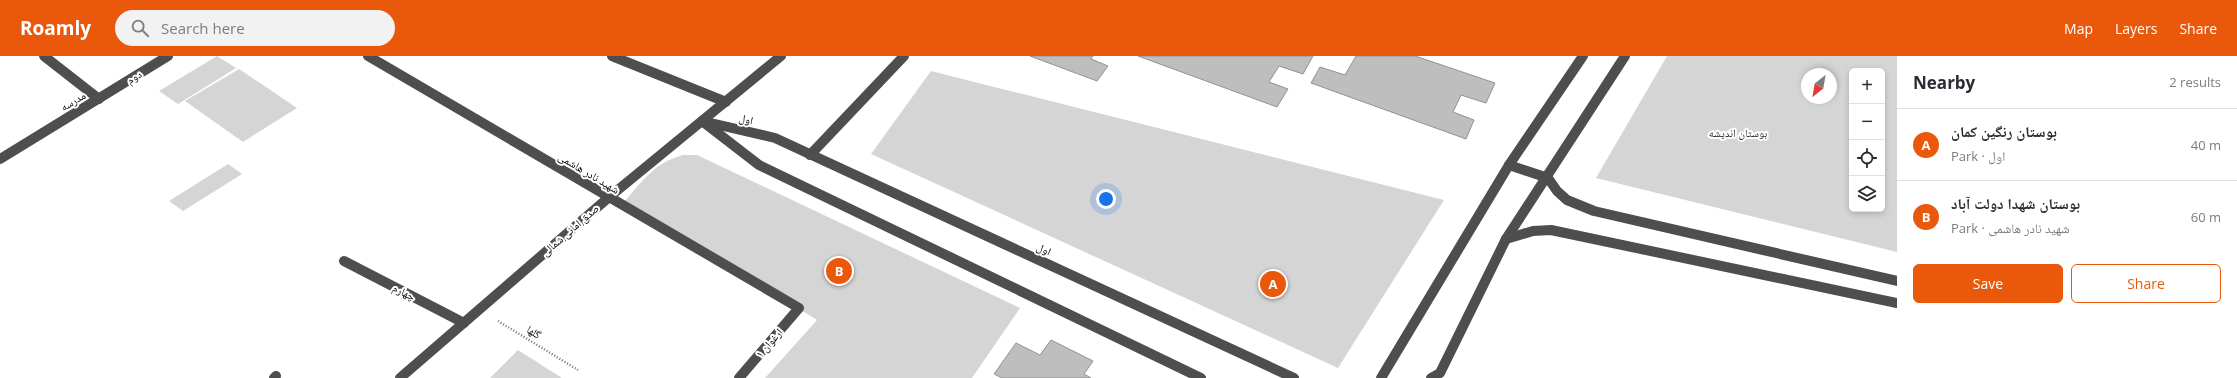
<!DOCTYPE html>
<html lang="en">
<head>
<meta charset="utf-8">
<style>
	:root { --surface:#fff; --page:#f2f2f3; --text:#2b2b33; --muted:#7c7c81; --line:#e1e1e2; --accent:#ea580c }
	body { margin:0; font-family:"Open Sans","Noto Naskh Arabic",sans-serif; background:var(--page); color:var(--text) }
	.controls { position:absolute; right:12px; top:12px; display:grid; overflow:hidden; border-radius:6px; box-shadow:0 2px 6px #0003 }
	.controls button { width:36px; height:36px; display:grid; place-items:center; padding:0; border:0; border-bottom:1px solid var(--line); background:var(--surface); color:var(--text); font:20px sans-serif }
	.compass { position:absolute; left:1801px; top:12px; width:36px; height:36px; border-radius:50%; background:var(--surface); box-shadow:0 2px 6px #0003; rotate:211deg }
	.you { position:absolute; left:1106px; top:143px; width:14px; height:14px; margin:-10px; border:3px solid #fff; border-radius:50%; background:#1a73e8; box-shadow:0 0 0 6px #1a73e833 }
	.badge { display:grid; place-items:center; width:26px; height:26px; border-radius:50%; background:var(--accent); color:#fff; font-size:13px; font-weight:700 }
	.pin { position:absolute; translate:-50% -50%; border:2px solid #fff; box-shadow:0 1px 4px #0006 }
	.list { margin:0; padding:0; list-style:none }
	h2 { display:flex; justify-content:space-between; align-items:center; height:52px; margin:0; padding:0 16px; font-size:17px }
	h2 small { font-size:13px; font-weight:400; color:var(--muted) }
	.list li { display:grid; grid-template-columns:26px 1fr auto; gap:12px; align-items:center; box-sizing:border-box; height:72px; padding:0 16px; border-top:1px solid var(--line) }
	.list b { display:block; font-size:15px; white-space:nowrap }
	.list p { margin:0; font-size:13px; white-space:nowrap; color:var(--muted) }
	.list em { font-size:13px; font-style:normal; color:var(--muted) }
	.actions { display:flex; gap:8px; padding:12px 16px }
	.actions a { flex:1; padding:9px 0; border:1px solid var(--accent); border-radius:6px; text-align:center; font-size:14px; color:var(--accent) }
	.actions .main { background:var(--accent); color:#fff }
	.icon { flex:none; width:22px; height:22px; fill:none; stroke:currentColor; stroke-width:2; stroke-linecap:round; stroke-linejoin:round }
	.map { position:relative; flex:none; width:1897px; height:322px; overflow:hidden }
	header { display:flex; align-items:center; gap:24px; box-sizing:border-box; height:56px; padding:0 20px; background:var(--accent); color:#fff }
	header strong { font-size:19px }
	nav { display:flex; gap:22px; margin-inline-start:auto; font-size:14px }
	.search { width:280px; height:36px; background:var(--page); display:flex; align-items:center; gap:10px; box-sizing:border-box; padding:0 14px; border-radius:22px; color:var(--muted); font-size:15px }
	main { display:flex }
	aside { flex:1; background:var(--surface) }
	.map>svg:first-child { display:block }
</style>
</head>
<body>
<header>
<strong>Roamly</strong>
<div class="search"><svg class="icon" aria-label="search" viewBox="0 0 24 24"><circle cx="10" cy="10" r="6"/><path d="M15 15l6 6"/></svg>Search here</div>
<nav><a>Map</a><a>Layers</a><a>Share</a></nav>
</header>
<main>
<div class="map">
<svg width="1897" height="322" viewBox="0 0 1897 322">
	<rect width="100%" height="100%" fill="#fff"/>
	<g fill="#d5d5d5" fill-rule="evenodd">
		<path d="M217,0L236,12L178,48L159,35Z"/>
		<path d="M1667,0H1897V196L1596,122ZM1852,15H1882V153H1852ZM1807,18H1831V42H1807Z"/>
		<path d="M239,13L297,52L243,86L185,45Z"/>
		<path d="M931,15L1444,144L1338,312L871,98Z"/>
		<path d="M683,99H697L1020,252L972,322H765L817,264L625,145C643,124 656,106 683,99Z"/>
		<path d="M228,108L242,118L183,155L169,145Z"/>
		<path d="M518,294L562,322H490Z"/>
	</g>
	<g fill="#bebebe" stroke="#929292">
		<path d="M1030,0H1093L1091,3L1108,10L1097,25Z"/>
		<path d="M1138,0H1313L1303,18L1279,10L1269,26L1288,33L1277,51Z"/>
		<path d="M1356,0H1415L1495,27L1486,47L1461,39L1453,56L1474,64L1466,83L1311,27L1320,11L1345,19Z"/>
		<path d="M1051,284L1093,305L1084,318L1091,322H1002L994,318L1016,287L1040,299Z"/>
	</g>
	<g fill="none" stroke-linecap="round" stroke-linejoin="round">
		<path stroke="#707070" stroke-width="2.5" stroke-dasharray="1 2" stroke-linecap="butt" d="M498,265L578,314"/>
		<g stroke="#4e4e4e" stroke-width="10">
			<path d="M44,0L99,43"/>
			<path d="M368,0L799,252L739,322"/>
			<path d="M612,0L726,46"/>
			<path d="M810,99L904,0"/>
			<path d="M0,103L168,0"/>
			<path d="M1509,109L1548,122L1557,135L1567,144L1594,155L1897,225"/>
			<path d="M1506,183L1533,175L1551,174L1897,247"/>
			<path d="M344,205L464,267"/>
			<path d="M274,322L276,320"/>
			<path d="M400,322L608,142L781,0"/>
			<path d="M1201,322L759,109L702,65L775,82L1294,322"/>
			<path d="M1381,322L1509,109L1583,0"/>
			<path d="M1431,322L1440,317L1506,183L1625,0"/>
		</g>
	</g>
	<g text-anchor="middle" stroke-width="4" stroke-linejoin="round" paint-order="stroke">
		<g font-size="11" fill="#000" stroke="#fff">
			<text transform="translate(134 21) rotate(-32)" y="4">دوم</text>
			<text transform="translate(73 45) rotate(-31)" y="4">مدرسه</text>
			<text transform="translate(746 63) rotate(13)" y="4">اول</text>
			<text transform="translate(589 117) rotate(31)" y="4">شهید نادر هاشمی</text>
			<text transform="translate(570 174) rotate(-41)" y="4">صدق امانی شمالی</text>
			<text transform="translate(1044 193) rotate(25)" y="4">اول</text>
			<text transform="translate(404 236) rotate(27)" y="4">چهارم</text>
			<text transform="translate(534 276) rotate(32)" y="4">گلها</text>
			<text transform="translate(769 287) rotate(-49)" y="4">ارغوان ۱</text>
		</g>
		<g font-size="11" fill="#2c2c2c" stroke="#fff">
			<text x="1738" y="81">بوستان اندیشه</text>
		</g>
	</g>
</svg>
<div class="controls">
<button>+</button>
<button>−</button>
<button><svg class="icon" aria-label="locate" viewBox="0 0 24 24"><circle cx="12" cy="12" r="6"/><path d="M12 2v4M12 18v4M2 12h4M18 12h4"/></svg></button>
<button><svg class="icon" aria-label="layers" viewBox="0 0 24 24"><path d="M12 4l9 5-9 5-9-5zM3 14l9 5 9-5"/></svg></button>
</div>
<svg class="compass" viewBox="-18 -18 36 36"><path d="M0-13l5 13h-10z" fill="#e53935"/><path d="M0 13l5-13h-10z" fill="#7c7c81"/></svg>
<div class="you"></div>
<div class="pin badge" style="left:1273px;top:228px">A</div>
<div class="pin badge" style="left:839px;top:215px">B</div>
</div>
<aside>
<h2>Nearby<small>2 results</small></h2>
<ul class="list">
<li><span class="badge">A</span><div><b>بوستان رنگین کمان</b><p>Park · اول</p></div><em>40 m</em></li>
<li><span class="badge">B</span><div><b>بوستان شهدا دولت آباد</b><p>Park · شهید نادر هاشمی</p></div><em>60 m</em></li>
</ul>
<div class="actions"><a class="main">Save</a><a>Share</a></div>
</aside>
</main>
</body>
</html>
